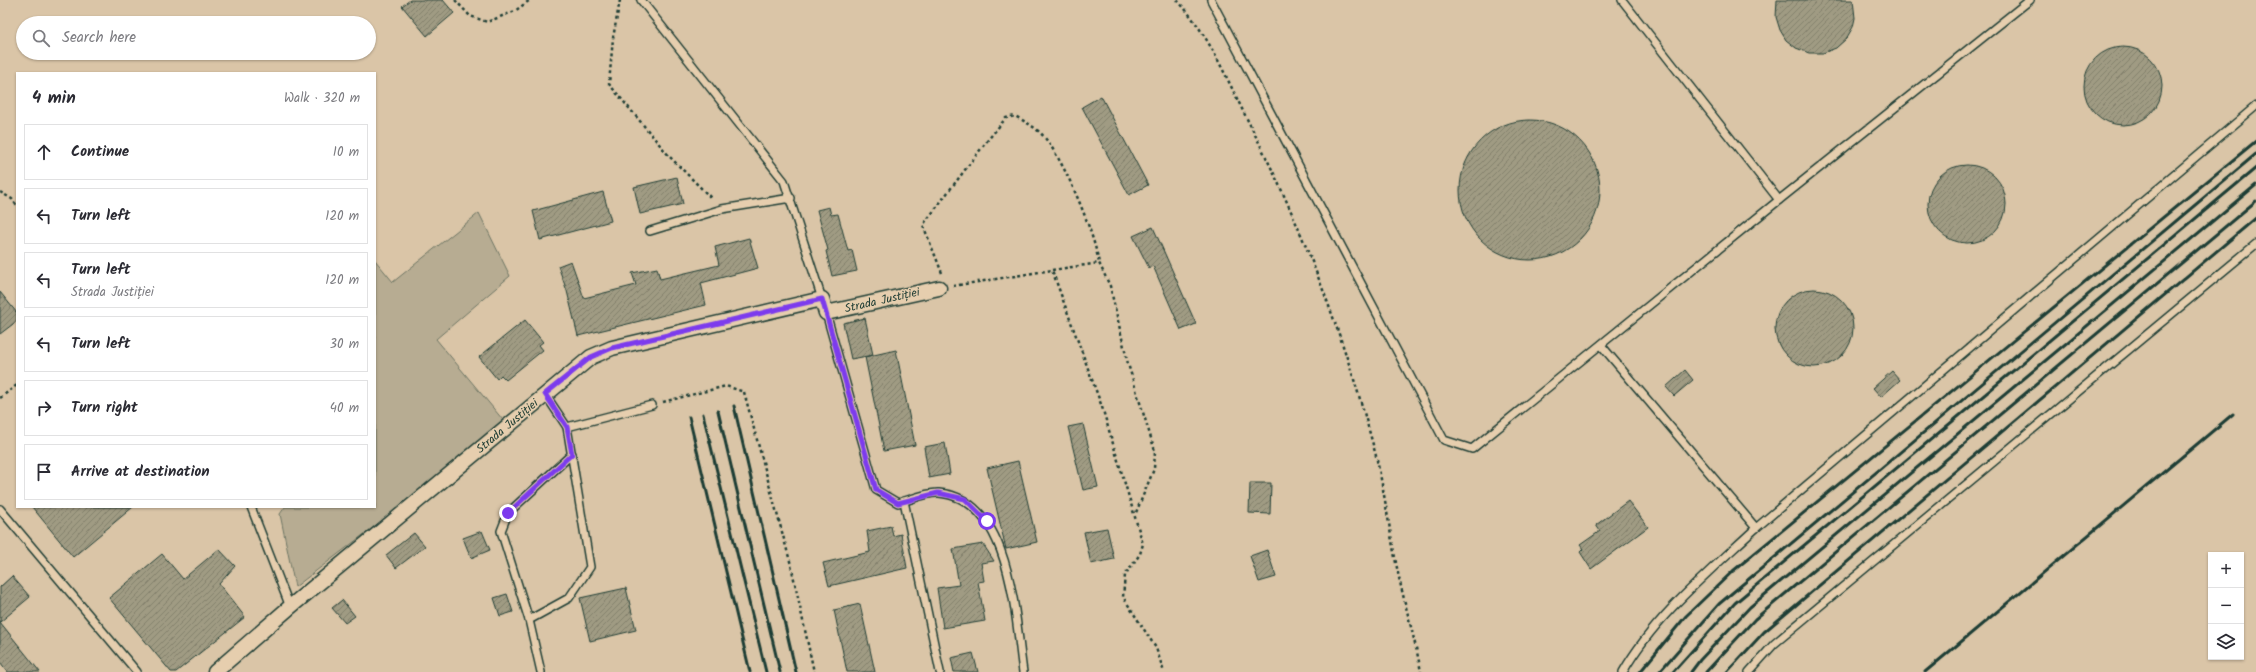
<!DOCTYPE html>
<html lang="en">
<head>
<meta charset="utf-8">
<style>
	:root { --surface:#fff; --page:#f7f7f7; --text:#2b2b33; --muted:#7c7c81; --line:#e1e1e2 }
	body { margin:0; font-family:Kalam,sans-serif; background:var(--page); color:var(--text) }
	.controls { position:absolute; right:12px; bottom:12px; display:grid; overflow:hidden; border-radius:0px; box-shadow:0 1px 3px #0004 }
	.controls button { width:36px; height:36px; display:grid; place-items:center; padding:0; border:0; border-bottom:1px solid var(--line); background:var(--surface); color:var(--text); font:20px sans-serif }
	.stop { position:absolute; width:12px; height:12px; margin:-9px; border:3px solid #7c3aed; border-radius:50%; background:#fff }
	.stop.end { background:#7c3aed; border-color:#fff; box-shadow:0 1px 4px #0008 }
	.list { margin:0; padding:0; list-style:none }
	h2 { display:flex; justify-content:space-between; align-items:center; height:52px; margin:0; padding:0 16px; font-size:17px }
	h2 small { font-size:13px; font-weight:400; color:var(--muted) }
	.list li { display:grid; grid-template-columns:26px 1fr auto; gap:12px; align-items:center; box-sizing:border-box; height:56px; margin:0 8px 8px; padding:0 8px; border:1px solid var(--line); border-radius:0px }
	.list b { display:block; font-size:15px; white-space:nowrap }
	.list p { margin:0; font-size:13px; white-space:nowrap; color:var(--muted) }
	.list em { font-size:13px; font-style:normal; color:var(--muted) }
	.icon { flex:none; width:22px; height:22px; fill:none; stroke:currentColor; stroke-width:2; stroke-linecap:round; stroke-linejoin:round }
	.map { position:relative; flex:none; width:2256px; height:672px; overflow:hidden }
	.search { position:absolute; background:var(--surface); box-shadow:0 1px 3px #0004; left:16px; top:16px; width:360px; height:44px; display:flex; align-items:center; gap:10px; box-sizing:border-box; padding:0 14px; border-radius:22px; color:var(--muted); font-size:15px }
	.panel { position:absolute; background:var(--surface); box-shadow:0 1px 3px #0004; left:16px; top:72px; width:360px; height:436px; border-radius:0px }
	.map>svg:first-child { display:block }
</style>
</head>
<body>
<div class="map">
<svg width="2256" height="672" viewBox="0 0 2256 672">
	<defs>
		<pattern id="building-hatch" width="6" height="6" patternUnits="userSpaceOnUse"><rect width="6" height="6" fill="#a09b83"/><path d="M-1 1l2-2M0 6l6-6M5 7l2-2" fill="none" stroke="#82806c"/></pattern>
	</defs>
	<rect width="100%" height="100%" fill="#dac5a7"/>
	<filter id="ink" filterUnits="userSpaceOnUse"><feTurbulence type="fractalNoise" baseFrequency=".025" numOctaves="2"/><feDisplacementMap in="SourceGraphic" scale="8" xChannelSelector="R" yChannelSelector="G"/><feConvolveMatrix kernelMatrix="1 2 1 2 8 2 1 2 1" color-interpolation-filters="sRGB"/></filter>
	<g filter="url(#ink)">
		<path fill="#b7ac92" stroke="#6b7463" d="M479,213L510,276L436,339L503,420L401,506L295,587L280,514L285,507H375V260L393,282Z"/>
		<g fill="url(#building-hatch)" stroke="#1f3d34">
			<path d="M410,0H443L454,13L427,36L402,6Z"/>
			<path d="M1777,0H1853L1855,18L1853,27L1846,39L1836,48L1823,53H1809L1796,48L1786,40L1780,30L1776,17Z"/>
			<circle cx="2123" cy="86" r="39"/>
			<path d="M1101,96L1148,185L1129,195L1082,107Z"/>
			<circle cx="1530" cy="190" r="70"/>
			<circle cx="1967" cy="204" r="39"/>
			<path d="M677,177L683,204L640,214L634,187Z"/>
			<path d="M603,192L611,221L540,240L533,211Z"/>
			<path d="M829,207L831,215L838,214L848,251L852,250L857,271L832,276L826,251L828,250L817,210Z"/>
			<path d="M1153,227L1196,324L1181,330L1153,266L1149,268L1133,236Z"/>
			<path d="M749,238L758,268L701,283L706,305L578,336L567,291L558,266L571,261L584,298L636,285L632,273L657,268L660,279L719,265L715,247Z"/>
			<circle cx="1814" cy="328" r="39"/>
			<path d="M0,292L17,313V321L0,334Z"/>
			<path d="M865,318L873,355L851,359L843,323Z"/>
			<path d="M525,320L543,342L539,345L543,350L506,380L501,375L497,379L479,357Z"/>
			<path d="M896,350L915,445L884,451L865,357Z"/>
			<path d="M1685,370L1693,380L1674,396L1666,387Z"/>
			<path d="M1892,371L1900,380L1881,397L1873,388Z"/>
			<path d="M1083,424L1098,487L1083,490L1068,427Z"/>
			<path d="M945,443L950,474L929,478L924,447Z"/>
			<path d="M1018,461L1037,542L1006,549L987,468Z"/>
			<path d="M1250,483H1271L1270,514L1249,513Z"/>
			<path d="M1628,501L1648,527L1591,569L1580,552L1583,549L1580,545L1600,531L1596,525Z"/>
			<path d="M32,507H133L73,557Z"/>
			<path d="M891,526L893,536L901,534L907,568L829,586L823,563L870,552L867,531Z"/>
			<path d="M1107,528L1114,559L1091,564L1084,532Z"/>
			<path d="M482,531L490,550L471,558L463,538Z"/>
			<path d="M414,533L425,546L396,568L386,555Z"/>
			<path d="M983,544L994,561L981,563L984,581L978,582L985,621L943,628L937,588L959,585L953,549Z"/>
			<path d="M219,549L235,566L219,584L245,617L176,672H171L109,598L162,554L183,579Z"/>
			<path d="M1267,550L1276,577L1259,582L1250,556Z"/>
			<path d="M12,576L30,597L0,622L40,672H8L0,662V587Z"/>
			<path d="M626,588L636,630L590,641L580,598Z"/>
			<path d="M507,594L513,612L500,616L494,598Z"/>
			<path d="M342,600L355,616L345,623L332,608Z"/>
			<path d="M860,604L875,672H847L834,610Z"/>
			<path d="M973,653L978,672H954L951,658Z"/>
		</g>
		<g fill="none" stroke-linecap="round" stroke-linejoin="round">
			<g stroke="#1f3d34" stroke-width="10">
				<g id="service">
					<path d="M641,0L784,181L822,299"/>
					<path d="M1211,0L1444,440L1472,449L1779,200L2030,0"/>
					<path d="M1622,0L1779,200"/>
					<path d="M650,231L722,209L791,198"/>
					<path d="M826,313L876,490L898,503C910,500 927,492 939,493C1012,499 1015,618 1023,672"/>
					<path d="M1601,345L1756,528L2256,106"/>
					<path d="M567,427L652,405"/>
					<path d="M904,501L940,672"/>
					<path d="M251,507L290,607"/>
					<path d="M0,509L137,672"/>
					<path d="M529,620L569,598L590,567L567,427L545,394"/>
					<path d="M541,672L529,620L501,531L508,513L572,454"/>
					<path d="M1623,672C1654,617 1710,571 1756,528"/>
					<path d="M1749,672L1774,644L2256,244"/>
				</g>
			</g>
			<g stroke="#1f3d34" stroke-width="17">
				<path id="minor" d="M215,672L290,607L591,357L612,348L822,299L826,313L939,288"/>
			</g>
			<g stroke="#1f3d34" stroke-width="2.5" stroke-dasharray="3 3" stroke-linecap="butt">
				<path d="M455,0L470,16L487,22L515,11L530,0"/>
				<path d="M620,0L613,38L609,84L670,157L712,199"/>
				<path d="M1177,0C1208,33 1225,75 1245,115C1301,223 1345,338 1376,456C1385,494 1390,534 1398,573C1405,606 1415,639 1421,672"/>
				<path d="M0,192L12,199L17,206"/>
				<path d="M1052,270L1099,263L1110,286L1128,364L1155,451L1154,469L1135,515"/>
				<path d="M942,273L923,225L987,141L1006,118L1015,116C1028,123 1040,130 1048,142C1068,170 1093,230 1099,263"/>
				<path d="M953,286L1052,270L1102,407L1143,544L1140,554L1125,575L1123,597L1156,648L1164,672"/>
				<path d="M0,398L17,385"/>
				<path d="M663,402L726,386L744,392L791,565L814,672"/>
			</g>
			<use href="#service" stroke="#e6ceae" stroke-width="7"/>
			<use href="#minor" stroke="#e6ceae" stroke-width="14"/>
			<g stroke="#1f3d34" stroke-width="3">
				<path d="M734,406L796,672"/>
				<path d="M718,411L780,672"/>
				<path d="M703,414L766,672"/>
				<path d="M689,417L750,672"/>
				<path d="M1640,672L1686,616L1733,571L2256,141"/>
				<path d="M1659,672L1719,604L2256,154"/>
				<path d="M1673,672L1735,603L2256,168"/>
				<path d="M1691,672L1700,660L1750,607L2256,185"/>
				<path d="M1706,672L1755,619L2256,201"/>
				<path d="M1727,672L1764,632L2256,218"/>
				<path d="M1925,672L2233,414"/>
			</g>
		</g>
	</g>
	<g fill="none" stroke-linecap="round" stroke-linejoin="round" filter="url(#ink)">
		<path stroke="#7c3aed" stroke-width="5" d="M508,513L572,454L567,427L545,394L591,357L612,348L822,299L876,490L898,503L938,493L965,499L987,521"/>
	</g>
	<g text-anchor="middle" stroke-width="3" stroke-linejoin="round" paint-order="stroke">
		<g font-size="12" fill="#1f3d34" stroke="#e6ceae">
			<text transform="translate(882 300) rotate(-13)" y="4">Strada Justiției</text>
			<text transform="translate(507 426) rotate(-40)" y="4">Strada Justiției</text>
		</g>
	</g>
</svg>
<div class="controls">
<button>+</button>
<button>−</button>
<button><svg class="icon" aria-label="layers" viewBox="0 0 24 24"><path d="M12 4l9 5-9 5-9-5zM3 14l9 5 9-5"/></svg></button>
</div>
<div class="stop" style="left:987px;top:521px"></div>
<div class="stop end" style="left:508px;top:513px"></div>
<div class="search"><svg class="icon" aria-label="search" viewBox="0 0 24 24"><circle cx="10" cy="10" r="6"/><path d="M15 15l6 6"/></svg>Search here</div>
<section class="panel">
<h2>4 min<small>Walk · 320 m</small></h2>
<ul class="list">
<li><svg class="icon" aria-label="ahead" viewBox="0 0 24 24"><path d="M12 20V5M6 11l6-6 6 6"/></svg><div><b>Continue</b></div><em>10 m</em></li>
<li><svg class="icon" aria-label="left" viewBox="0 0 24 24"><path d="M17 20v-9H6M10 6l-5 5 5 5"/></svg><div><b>Turn left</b></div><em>120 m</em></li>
<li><svg class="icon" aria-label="left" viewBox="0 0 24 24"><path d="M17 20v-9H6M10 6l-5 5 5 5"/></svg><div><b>Turn left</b><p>Strada Justiției</p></div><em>120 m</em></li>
<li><svg class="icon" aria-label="left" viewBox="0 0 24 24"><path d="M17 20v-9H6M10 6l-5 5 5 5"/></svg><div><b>Turn left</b></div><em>30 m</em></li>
<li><svg class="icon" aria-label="right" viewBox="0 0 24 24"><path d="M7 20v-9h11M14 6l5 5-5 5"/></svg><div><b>Turn right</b></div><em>40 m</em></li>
<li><svg class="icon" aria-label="arrive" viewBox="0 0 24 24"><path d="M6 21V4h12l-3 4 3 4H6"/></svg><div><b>Arrive at destination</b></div></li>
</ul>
</section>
</div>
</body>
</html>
